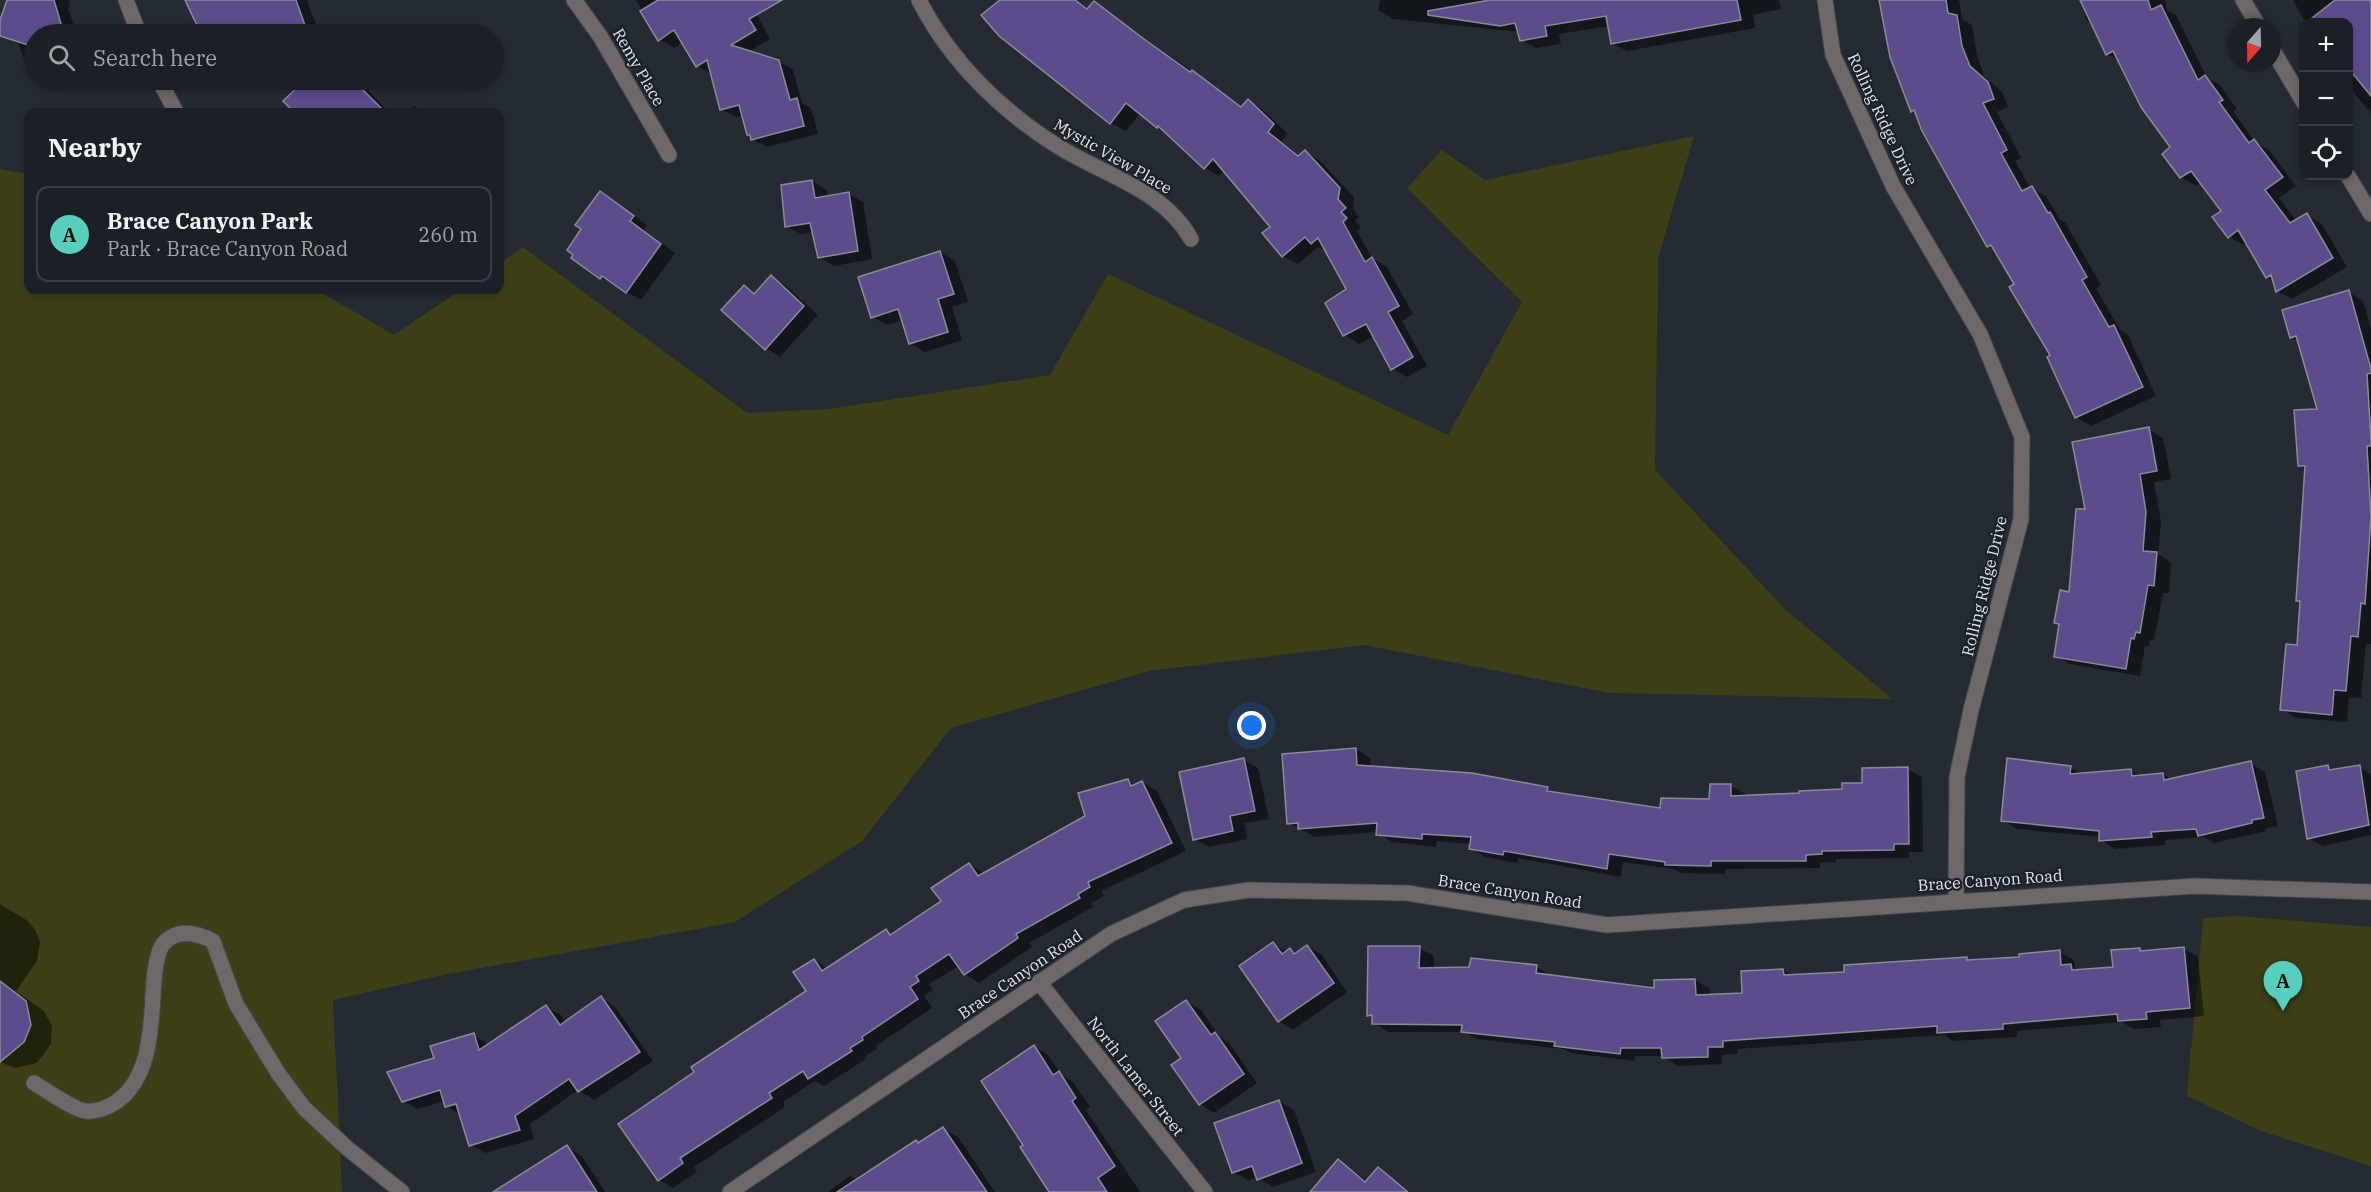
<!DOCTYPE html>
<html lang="en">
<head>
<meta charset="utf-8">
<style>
	:root { --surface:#1b2026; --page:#282d32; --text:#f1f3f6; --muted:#a0a3a7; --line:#393e43; --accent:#58cebf }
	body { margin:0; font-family:"IBM Plex Serif",serif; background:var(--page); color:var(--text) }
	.controls { position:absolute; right:18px; top:18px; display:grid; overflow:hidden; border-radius:12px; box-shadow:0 3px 9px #0003 }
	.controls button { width:54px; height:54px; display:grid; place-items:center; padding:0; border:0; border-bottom:2px solid var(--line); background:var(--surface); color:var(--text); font:30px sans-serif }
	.compass { position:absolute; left:2227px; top:18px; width:54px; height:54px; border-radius:50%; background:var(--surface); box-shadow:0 3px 9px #0003; rotate:200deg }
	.you { position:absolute; left:1252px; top:726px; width:21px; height:21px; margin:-15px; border:4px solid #fff; border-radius:50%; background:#1a73e8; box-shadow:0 0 0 9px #1a73e833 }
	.badge { display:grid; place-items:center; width:39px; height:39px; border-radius:50%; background:var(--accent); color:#111; font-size:20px; font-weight:700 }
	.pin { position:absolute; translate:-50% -50px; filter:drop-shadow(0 2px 3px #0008) }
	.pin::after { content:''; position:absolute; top:32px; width:21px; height:18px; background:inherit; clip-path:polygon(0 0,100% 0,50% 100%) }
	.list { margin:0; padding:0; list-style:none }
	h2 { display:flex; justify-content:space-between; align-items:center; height:78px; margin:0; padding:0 24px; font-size:26px }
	h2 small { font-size:20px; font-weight:400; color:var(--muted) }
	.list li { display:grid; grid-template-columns:39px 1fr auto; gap:18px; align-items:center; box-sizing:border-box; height:96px; margin:0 12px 12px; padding:0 12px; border:2px solid var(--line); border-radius:12px }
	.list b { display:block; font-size:22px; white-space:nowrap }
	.list p { margin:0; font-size:20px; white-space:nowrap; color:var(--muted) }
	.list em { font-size:20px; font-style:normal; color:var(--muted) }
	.icon { flex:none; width:33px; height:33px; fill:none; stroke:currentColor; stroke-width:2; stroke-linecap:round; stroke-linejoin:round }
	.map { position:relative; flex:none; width:2371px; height:1192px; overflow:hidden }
	.search { position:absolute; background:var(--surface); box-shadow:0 3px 9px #0003; left:24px; top:24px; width:480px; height:66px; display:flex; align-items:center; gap:15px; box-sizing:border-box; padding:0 21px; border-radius:33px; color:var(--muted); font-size:22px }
	.panel { position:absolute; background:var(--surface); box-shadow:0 3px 9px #0003; left:24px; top:108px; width:480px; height:186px; border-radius:12px }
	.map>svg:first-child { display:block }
</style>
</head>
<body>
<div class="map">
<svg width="2371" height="1192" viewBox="0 0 2371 1192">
	<rect width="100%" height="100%" fill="#242b33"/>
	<g fill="#3d4017">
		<path d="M1694,136L1658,258L1655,470L1785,609L1892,699L1610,693L1364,645L1149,671L951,728L862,841L735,922L448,974L333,1000L342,1192H0V169L28,174V290H317L394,335L460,290H500V263L523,247L747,413L829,409L1050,375L1108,274L1448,435L1522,302L1407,188L1442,150L1485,180Z"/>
		<path d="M2238,916L2371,927V1166L2261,1131L2187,1096L2203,918Z"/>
	</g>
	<g fill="#0007">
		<path d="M8,0H69L70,5L68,9L77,34H34V71L26,66L19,44L0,35V25Z"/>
		<path d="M187,0H307L319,34H198L193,21L196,20Z"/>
		<path d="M636,0H749L770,39L748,52L778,61L793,70L802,103L811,108L818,134L767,147L752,139L748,134L743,115L736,117L721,109L712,74L697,66L683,42L674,48L659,39Z"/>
		<path d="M1003,0H1077L1089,9L1094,3L1243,107L1248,101L1263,110L1288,134L1281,141L1300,156L1305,152L1319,160L1354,197L1353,209L1359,217L1355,221L1361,227L1357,231L1372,258L1387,267L1413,314L1402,321L1427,366L1407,377L1392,368L1374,336L1359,344L1344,335L1348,289L1327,251L1318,247L1298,264L1283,256L1272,227L1224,171L1219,176L1205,168L1167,132L1140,113L1126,131L1111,123L1000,35Z"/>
		<path d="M1380,0H1779L1781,9L1753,15L1755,28L1627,51L1612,43L1609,26L1559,34L1561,44L1536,48L1521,40L1520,32L1393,19L1378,10Z"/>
		<path d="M1877,0H1959L1962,19L1972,25L1977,56L1984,76L2002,92L2008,107L1997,112L2021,158L2015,161L2030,188L2046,196L2060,220L2065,222L2101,285L2096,288L2120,330L2128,335L2156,396L2091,426L2076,417L2052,356L2016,285L1996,251L1988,246L1918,114L1912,111Z"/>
		<path d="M2081,0H2165L2167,10L2176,15L2207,78L2220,85L2237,109L2233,111L2255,142L2269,150L2296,186L2279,198L2296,221L2307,215L2322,224L2347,267L2292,299L2277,291L2275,281L2267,277L2247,243L2244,245L2229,237L2223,211L2201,182L2196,186L2181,177L2173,148L2120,62L2107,54L2093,24L2086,20Z"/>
		<path d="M2293,0H2371V113L2348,86V22H2305Z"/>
		<path d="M230,80H287L246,90Z"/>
		<path d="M307,80H358L389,112H296L285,101Z"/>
		<path d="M414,106L426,112H407Z"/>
		<path d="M812,181L827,190L828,197L848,194L863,202L872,259L834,266L819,257L813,232L801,234L786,226Z"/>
		<path d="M615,202L647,225L644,230L675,253L641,300L600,277L583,229Z"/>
		<path d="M940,252L955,261L968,302L952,307L962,340L925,352L910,343L903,320L887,325L872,317Z"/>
		<path d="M771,277L786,286L818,315L780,357L766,348L744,287L756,294Z"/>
		<path d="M2348,292L2363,301L2371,329V644H2366L2361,698L2349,697L2347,722L2296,718L2281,709L2298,646L2302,602L2297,600L2307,470L2299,465L2319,410L2299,342L2291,337Z"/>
		<path d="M2149,429L2163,438L2171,479L2154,482L2161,522L2158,554L2171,562L2169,593H2163L2154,640H2150L2149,646H2145L2140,676L2070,664L2056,656L2061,625L2056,622L2070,594L2087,511Z"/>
		<path d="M1356,749L1370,758L1371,767L1547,789L1557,794L1662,810L1711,800L1731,786L1746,794L1745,797L1844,790L1907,769L1922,777L1923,852H1909V858L1836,859V862L1820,863V868L1725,869V874L1681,873L1674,869L1623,862L1621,877L1518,858L1517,863L1485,857L1470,848L1471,844L1437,841L1436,847L1392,842L1377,832L1315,837L1289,823Z"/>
		<path d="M1244,760L1258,768L1269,819L1244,823L1247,839L1209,847L1194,839Z"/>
		<path d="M2250,763L2265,772L2278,826L2266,828V831L2214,843L2204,837L2165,840L2166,845L2115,849L2101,840V837L2017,829L2002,820L2071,768L2083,775L2130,770L2141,776L2163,774L2172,780Z"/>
		<path d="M2328,767L2335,771L2359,767L2371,774V835L2323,846L2308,838Z"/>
		<path d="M1128,781L1136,785L1142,782L1157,791L1186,851L1101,891L1104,896L1091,903L1093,907L1029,943L1032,947L979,983L965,974L959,966L929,984L933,990L924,996L932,1008L876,1046L877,1049L864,1057L866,1059L824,1086L815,1081L783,1102L785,1107L694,1167L697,1172L673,1188L659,1180L808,992L814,960L829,969L886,931L893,935L943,902L969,864L984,873L1087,817Z"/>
		<path d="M0,904L28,921L36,931L40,942L37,961L16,991L44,1011L52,1026L51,1044L37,1063L15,1068L0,1062Z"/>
		<path d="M1273,944L1287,952L1290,950L1297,953L1307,946L1322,955L1347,992L1293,1030L1279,1021Z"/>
		<path d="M1419,948L1434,956V969L1536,966L1551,976L1656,990L1695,980L1710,989V996L1744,994L1783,970L1793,976L1846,974L1966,958L1972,961L2021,958L2060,952L2074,960L2075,968L2080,971L2115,969L2140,950L2145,952L2184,949L2198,957L2204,1016L2160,1020L2161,1027L2134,1029L2122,1022L2017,1031V1037L1953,1041L1944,1035L1737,1049L1738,1054L1722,1055V1064L1678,1066L1663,1056H1635V1061L1571,1053L1563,1049L1477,1039L1465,1032H1388L1374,1023L1373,1017L1369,1015Z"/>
		<path d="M601,998L615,1007L653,1061L594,1100L578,1090L530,1124L534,1139L485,1153L471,1145L461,1115L447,1106L445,1101L418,1109L403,1101L436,1059L474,1035L489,1045L546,1007L561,1015L566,1023Z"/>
		<path d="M1186,1001L1201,1010L1220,1037L1229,1043L1257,1083L1214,1113L1200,1104L1183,1059Z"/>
		<path d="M1034,1047L1048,1055L1061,1075L1073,1082L1090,1107L1086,1110L1140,1192H1051L1025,1145Z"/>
		<path d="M1279,1101L1294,1110L1316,1172L1273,1187L1257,1177L1248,1180L1233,1172Z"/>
		<path d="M943,1129L958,1137L995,1192H828L850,1176L855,1179L866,1171L869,1173L916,1141L920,1144Z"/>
		<path d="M567,1147L582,1156L605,1192H523Z"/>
		<path d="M1338,1161L1367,1181L1378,1169L1411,1192H1312Z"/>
	</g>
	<g fill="#5b4d8c" stroke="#8b8a96" stroke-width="1.5">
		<path d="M7,0H54L64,34H34V47L0,36V20Z"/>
		<path d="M185,0H296L308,34H201Z"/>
		<path d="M658,0H782L749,19L756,30L731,45L779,60L790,100L797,98L804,126L751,140L750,135H747L739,105L720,110L707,60L696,67L674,30L658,41L640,11Z"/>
		<path d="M1000,0H1075L1087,9L1094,1L1140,36L1190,72L1192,70L1241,107L1248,99L1274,124L1268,132L1298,156L1305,150L1340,188L1338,199L1346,208L1341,212L1347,218L1343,222L1365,262L1372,257L1399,306L1388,312L1413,357L1391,370L1366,324L1343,336L1325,303L1346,289L1318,238L1311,244L1305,237L1282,257L1262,233L1270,227L1213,159L1204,169L1158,126L1157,128L1126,103L1110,124L999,36L981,15Z"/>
		<path d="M1490,0H1737L1741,20L1611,44L1606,16L1545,26L1547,36L1520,41L1515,23L1500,26L1428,15V11Z"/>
		<path d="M1879,0H1946L1948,13L1957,15L1962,46L1970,66L1988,82L1994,99L1983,103L2007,150L2001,153L2022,191L2032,186L2048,213L2050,212L2087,277L2082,280L2109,327L2114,325L2143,387L2075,418L2047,357L2050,355L2009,287L2014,284L1991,245L1987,247L1922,131L1914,110L1911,112L1890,57Z"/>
		<path d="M2080,0H2148L2151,10L2161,5L2198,80L2205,75L2223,100L2219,102L2249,143L2254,139L2283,177L2265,190L2290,223L2307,213L2333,258L2276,292L2271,275L2266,278L2238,230L2228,238L2212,217L2221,211L2191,171L2180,178L2162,154L2170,147L2141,107L2113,51L2106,55Z"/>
		<path d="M2335,0H2371V96L2349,69V22H2307Z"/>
		<path d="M305,80H353L385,112H294L283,101Z"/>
		<path d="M812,180L815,198L849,192L858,251L818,258L810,223L785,227L781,185Z"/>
		<path d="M600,191L634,216L630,221L661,244L626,293L602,276L600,279L571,258L573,255L567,250L581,229L575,225Z"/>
		<path d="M940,251L954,294L938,299L948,332L909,344L898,309L871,318L858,277Z"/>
		<path d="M771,275L804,306L765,350L721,310L744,285L754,294Z"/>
		<path d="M2349,290L2371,369V373L2367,374L2371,439V446H2367L2371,517L2365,604L2361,603L2358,637L2351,636L2346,691L2334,690L2332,715L2280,710L2286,644L2297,645L2300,601H2296L2305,466H2298L2294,410L2317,409L2296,336L2290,338L2282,310Z"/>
		<path d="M2149,427L2157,471L2140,474L2146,512L2143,551L2157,552L2154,586L2148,585L2140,633L2136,632L2134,639L2131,638L2126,669L2054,657L2059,624L2054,623L2060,590L2069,592L2076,509H2085L2072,442Z"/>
		<path d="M1356,748L1357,765L1472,773L1548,787L1547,791L1660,808L1661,798L1709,799L1710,784H1731V796L1799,793V791L1842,789V783H1862V768L1908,767L1909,844H1894V850L1822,851V854L1806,855V861H1711V866L1665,865V862L1609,854L1607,869L1504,851L1503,855L1469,849L1471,837L1422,834V839L1376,835L1377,823L1298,829V823L1287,824L1282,754Z"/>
		<path d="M1244,758L1255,811L1230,816L1233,831L1193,840L1179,772Z"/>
		<path d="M2007,758L2071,766L2070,774L2131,769L2132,776L2163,773L2164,780L2251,761L2264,818L2252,820V823L2198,836L2196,829L2151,832L2152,837L2099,841V831L2001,821Z"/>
		<path d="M2328,765L2329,770L2360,765L2369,825L2307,839L2296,771Z"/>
		<path d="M1128,779L1131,786L1142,781L1172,843L1088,882L1090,887L1078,894L1080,898L1016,934L1018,938L964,975L949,954L916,976L919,981L910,987L918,999L862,1037L863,1040L850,1048L852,1051L808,1079L803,1071L769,1093L772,1098L680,1158L683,1163L658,1181L618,1124L694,1072L691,1067L806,991L793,972L814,959L822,971L886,929L890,935L941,901L931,888L969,863L978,876L1085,816L1078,793Z"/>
		<path d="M1273,942L1282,954L1290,948L1294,954L1307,945L1334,983L1278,1022L1239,966Z"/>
		<path d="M1368,946H1420L1419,968L1469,967L1471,958L1537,965L1536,973L1654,988V980L1695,979L1696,995L1742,993L1741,971L1783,969L1784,975L1844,972V965L1967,957V960L2019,957V954L2060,950L2061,965L2071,964L2072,970L2113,967L2111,950L2140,948V951L2184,947L2190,1008L2146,1012L2147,1019L2118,1021L2117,1014L2003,1024V1029L1937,1033V1026L1723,1041V1047H1708V1057L1662,1058L1661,1048H1621L1620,1054L1554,1046L1555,1042L1461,1032L1462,1025L1372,1024V1015L1367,1016Z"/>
		<path d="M0,981L26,1001L31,1025L24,1042L0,1062Z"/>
		<path d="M601,996L640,1052L578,1092L569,1079L515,1116L520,1130L469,1146L456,1104L445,1107L440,1090L402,1102L387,1072L434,1058L430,1046L474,1033L479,1050L546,1005L560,1025Z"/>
		<path d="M1186,1000L1211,1035L1215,1032L1244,1074L1199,1105L1171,1065L1181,1058L1155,1021Z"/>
		<path d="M1034,1045L1053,1075L1059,1071L1076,1098L1072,1101L1115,1166L1098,1178L1107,1192H1049L1020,1147L1023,1145L981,1081Z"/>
		<path d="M1279,1100L1302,1163L1257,1180L1252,1166L1232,1173L1214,1123Z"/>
		<path d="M943,1127L987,1192H837L916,1140L918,1143Z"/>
		<path d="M567,1145L597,1192H493Z"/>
		<path d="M1338,1159L1365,1182L1378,1167L1408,1192H1310Z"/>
	</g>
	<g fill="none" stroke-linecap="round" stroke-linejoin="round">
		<g stroke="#424950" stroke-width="17">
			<path id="lane" d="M34,1083C46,1090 74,1110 86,1111C97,1112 107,1108 116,1102C153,1077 151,1020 154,980C155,970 157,952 163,944C177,928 197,933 213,941L236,1004L278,1073L304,1108L347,1148L402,1192"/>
		</g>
		<g stroke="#424950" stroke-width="17">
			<g id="street">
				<path d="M126,0L139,34"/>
				<path d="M574,0L600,36L669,155"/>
				<path d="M919,0C950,61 1001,111 1059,147C1104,175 1164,190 1191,239"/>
				<path d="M1825,0L1833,55L1893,186L1980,334L2022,437L2021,519L1971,710L1957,777L1956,900"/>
				<path d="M2243,0L2259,27"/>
				<path d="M2272,49L2304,103"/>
				<path d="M159,80L176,112"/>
				<path d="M2348,176L2371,214"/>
				<path d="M1039,982L1205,1192"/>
				<path d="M730,1192L1111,934L1184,900L1249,890L1407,893L1607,925L2195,886L2371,892"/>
			</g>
		</g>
		<use href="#lane" stroke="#6e6868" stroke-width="15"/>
		<use href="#street" stroke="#6e6868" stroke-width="15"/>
	</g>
	<g text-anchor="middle" stroke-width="4.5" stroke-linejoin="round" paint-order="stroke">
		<g font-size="16" fill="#e0e4ea" stroke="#1a2129">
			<text transform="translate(639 67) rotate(60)" y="6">Remy Place</text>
			<text transform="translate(1883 119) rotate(65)" y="6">Rolling Ridge Drive</text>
			<text transform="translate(1113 156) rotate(30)" y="6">Mystic View Place</text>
			<text transform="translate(1984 586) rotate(-76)" y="6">Rolling Ridge Drive</text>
			<text transform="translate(1990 880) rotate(-4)" y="6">Brace Canyon Road</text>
			<text transform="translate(1510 891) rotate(9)" y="6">Brace Canyon Road</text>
			<text transform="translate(1020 974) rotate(-34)" y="6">Brace Canyon Road</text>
			<text transform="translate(1136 1076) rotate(52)" y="6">North Lamer Street</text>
		</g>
	</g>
</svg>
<div class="controls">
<button>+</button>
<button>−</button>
<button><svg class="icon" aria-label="locate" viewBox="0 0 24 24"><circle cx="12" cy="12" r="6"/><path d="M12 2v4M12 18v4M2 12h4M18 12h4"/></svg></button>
</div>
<svg class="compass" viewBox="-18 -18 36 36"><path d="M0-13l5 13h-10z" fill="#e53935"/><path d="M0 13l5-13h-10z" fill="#a0a3a7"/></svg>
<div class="you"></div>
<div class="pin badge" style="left:2283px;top:1011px">A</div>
<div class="search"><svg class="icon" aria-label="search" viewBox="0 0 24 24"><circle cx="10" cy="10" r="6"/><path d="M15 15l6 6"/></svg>Search here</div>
<section class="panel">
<h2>Nearby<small></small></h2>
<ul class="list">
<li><span class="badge">A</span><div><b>Brace Canyon Park</b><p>Park · Brace Canyon Road</p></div><em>260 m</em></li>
</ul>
</section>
</div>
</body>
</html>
